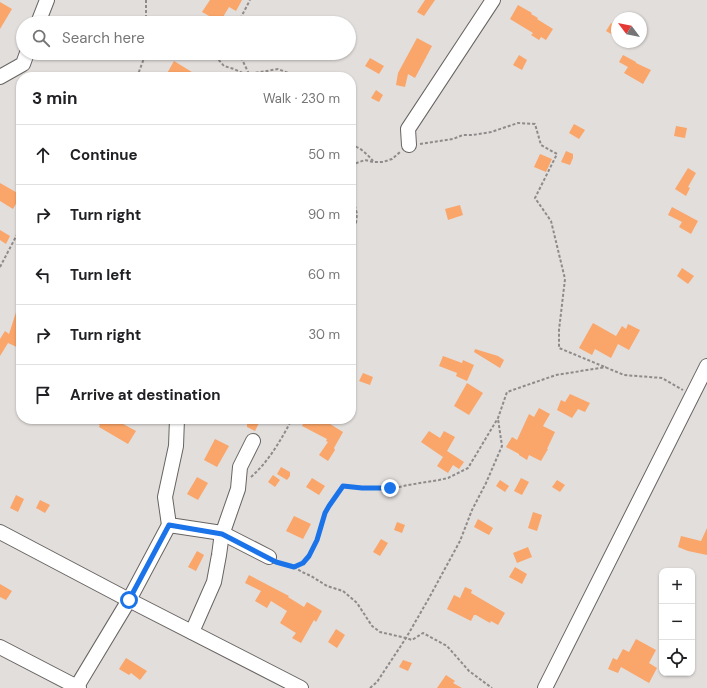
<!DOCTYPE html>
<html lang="en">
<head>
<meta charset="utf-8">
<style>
	:root { --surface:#fff; --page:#f2f2f2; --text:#202124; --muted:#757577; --line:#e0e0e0 }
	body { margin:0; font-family:"DM Sans",sans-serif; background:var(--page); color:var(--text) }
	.controls { position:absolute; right:12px; bottom:12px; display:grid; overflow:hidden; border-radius:8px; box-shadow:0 1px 3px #0004 }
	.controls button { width:36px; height:36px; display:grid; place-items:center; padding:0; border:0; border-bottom:1px solid var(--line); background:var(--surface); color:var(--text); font:20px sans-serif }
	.compass { position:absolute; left:611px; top:12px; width:36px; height:36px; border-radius:50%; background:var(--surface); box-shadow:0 1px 3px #0004; rotate:302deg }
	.stop { position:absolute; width:12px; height:12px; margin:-9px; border:3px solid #1a73e8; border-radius:50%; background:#fff }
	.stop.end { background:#1a73e8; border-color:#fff; box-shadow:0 1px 4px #0008 }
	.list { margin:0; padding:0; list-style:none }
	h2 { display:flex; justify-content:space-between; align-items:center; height:52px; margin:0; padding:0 16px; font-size:17px }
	h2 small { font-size:13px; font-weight:400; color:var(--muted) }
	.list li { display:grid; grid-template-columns:26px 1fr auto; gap:12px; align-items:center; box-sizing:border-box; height:60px; padding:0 16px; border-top:1px solid var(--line) }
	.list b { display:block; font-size:15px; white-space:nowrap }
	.list em { font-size:13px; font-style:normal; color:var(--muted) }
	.icon { flex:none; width:22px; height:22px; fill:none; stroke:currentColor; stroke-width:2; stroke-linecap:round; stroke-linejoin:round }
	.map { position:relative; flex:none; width:707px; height:688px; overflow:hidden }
	.search { position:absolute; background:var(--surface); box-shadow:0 1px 3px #0004; left:16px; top:16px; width:340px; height:44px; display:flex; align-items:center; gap:10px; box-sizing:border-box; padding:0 14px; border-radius:22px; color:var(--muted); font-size:15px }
	.panel { position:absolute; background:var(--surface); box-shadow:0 1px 3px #0004; left:16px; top:72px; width:340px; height:352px; border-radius:16px }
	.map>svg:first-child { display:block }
</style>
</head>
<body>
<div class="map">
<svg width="707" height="688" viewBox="0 0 707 688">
	<rect width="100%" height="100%" fill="#e2dedc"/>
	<g fill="#faa569">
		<path d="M210,0H242L236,11L229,7L220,22L202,12Z"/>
		<path d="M425,0H435L424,16L417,12Z"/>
		<path d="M0,2L12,9L0,29Z"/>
		<path d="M518,5L532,13L531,14L538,18L537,19L553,29L546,40L541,37L539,40L531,35L533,33L510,19Z"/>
		<path d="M611,23L617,26V29L613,35L606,31Z"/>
		<path d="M417,38L432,46L415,78L408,74L405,87L396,85L398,73Z"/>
		<path d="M519,55L527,60L522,70L513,65Z"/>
		<path d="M623,55L636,62V63L651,70L643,84L624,73L628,67L619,62Z"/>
		<path d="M370,58L384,66L379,74L365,66Z"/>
		<path d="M174,61L200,77H165Z"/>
		<path d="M376,90L383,95L379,102L371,98Z"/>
		<path d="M574,124L585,130L579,139L569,133Z"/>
		<path d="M676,126L687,128L685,138L674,136Z"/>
		<path d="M566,151L573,154V158L570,165L561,162Z"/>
		<path d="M540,154L552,159L546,172L534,167Z"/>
		<path d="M688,168L696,173L688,187L690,188L686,196L675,189Z"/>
		<path d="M0,183L21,195L13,209L0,201Z"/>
		<path d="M460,205L463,215L448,220L445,209Z"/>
		<path d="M672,207L698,221L691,234L679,227L682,222L668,215Z"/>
		<path d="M0,230L10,236L6,244L0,240Z"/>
		<path d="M682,268L694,276L688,284L677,276Z"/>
		<path d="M19,303H21V349L8,343L0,356V339L5,331L9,334Z"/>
		<path d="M593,323L616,336L622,326L626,329L628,324L640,330L629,350L618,344L611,358L595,349L592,355L579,348Z"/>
		<path d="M475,349L498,356L504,360L500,368L474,352Z"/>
		<path d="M443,356L462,363L463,360L474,365L467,381L456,376L457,373L439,366Z"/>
		<path d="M363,373L373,377L370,385L359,381Z"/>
		<path d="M467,383L483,393L469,415L454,406Z"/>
		<path d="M570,394L590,403L585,412L578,409L572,418L557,410L561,400L565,402Z"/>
		<path d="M539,408L550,414L543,426L555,432L547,449H548L541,461L529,455L527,460L519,455V454L506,447L512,437L517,440L529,414L534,417Z"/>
		<path d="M90,419H114L136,431L128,444L99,427L100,425Z"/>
		<path d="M249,419L259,423L255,431L247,427V424Z"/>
		<path d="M306,419H332L330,424L343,432L334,448L335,450L328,461L319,455L328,442L326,441L327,439L302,426Z"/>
		<path d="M429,431L440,438L444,431L455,437L447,451L464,462L459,469L453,465L448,473L437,466L443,457L421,442Z"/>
		<path d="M215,439L229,446L217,467L204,460Z"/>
		<path d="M281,467L290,472V476L287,480L277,474Z"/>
		<path d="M273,475L280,480L275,487L268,482Z"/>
		<path d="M197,477L208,483L198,500L187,494Z"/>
		<path d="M312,478L325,486L319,495L306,487Z"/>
		<path d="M521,478L529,482L522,495L514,491Z"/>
		<path d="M500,480L509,486L505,492L496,486Z"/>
		<path d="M557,480L565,485L560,492L552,487Z"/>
		<path d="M16,495L24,499L18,512L10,508Z"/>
		<path d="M40,500L50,505L45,513L36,508Z"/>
		<path d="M533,512L542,515L537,531L528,528Z"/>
		<path d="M294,516L311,524L303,539L286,531Z"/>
		<path d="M478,519L493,528L489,535L474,527Z"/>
		<path d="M397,522L405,525L402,533L394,530Z"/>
		<path d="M707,528V555L688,551L678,547L681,536L701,541Z"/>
		<path d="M381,539L388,543L380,556L373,552Z"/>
		<path d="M528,547L532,557L517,563L513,553Z"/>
		<path d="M197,551L204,555L196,571L188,567Z"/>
		<path d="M515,567L527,574L522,584L509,577Z"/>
		<path d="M249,575L289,596L288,597L304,607L307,602L322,611L316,622L314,620L301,643L292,638L296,633L280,623L287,611L271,601L267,608L255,601L261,591L245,583Z"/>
		<path d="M0,584L12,591L6,600L0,597Z"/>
		<path d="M465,587L472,590L471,593L505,613L498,625L491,621L490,623L476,615H474L471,621L447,609L454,595L460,598Z"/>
		<path d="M336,629L345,635L337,648L328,642Z"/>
		<path d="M636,639L656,650L649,663L657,668L649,683L621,667L618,673L608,669L613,658L617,660L623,649L629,652Z"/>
		<path d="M126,658L147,671L140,680L131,673L129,675L119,669Z"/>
		<path d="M403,660L412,663L408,671L399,667Z"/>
		<path d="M446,675L455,681L453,683L462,688H437Z"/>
	</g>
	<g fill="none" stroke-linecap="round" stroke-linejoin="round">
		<g stroke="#676462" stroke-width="16">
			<g id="minor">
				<path d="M38,23L47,0"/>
				<path d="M0,77L23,64L27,53"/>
				<path d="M409,145L408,129L493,0"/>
				<path d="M177,419L176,446L165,497L169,525L222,533L269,557"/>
				<path d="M0,532L129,600L301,688"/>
				<path d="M192,632L214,582L219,555L222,533L223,532L238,489L240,467L253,441"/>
				<path d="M0,647L79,688"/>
				<path d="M76,688L129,600L169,525"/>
				<path d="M545,688L707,366"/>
			</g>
		</g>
		<g stroke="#8e8b8a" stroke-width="2" stroke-dasharray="3 2" stroke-linecap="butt">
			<path d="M146,0V23"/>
			<path d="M238,23L250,0"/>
			<path d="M200,53L218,59L224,66L234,69L251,77"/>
			<path d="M239,53L249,74L278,69L299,77"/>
			<path d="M137,77L146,53"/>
			<path d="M420,144L453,139L463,135H473L491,132L518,123L535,124L541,145L557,154L535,198L551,221L565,279L559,330V348L624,375L662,378L683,390"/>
			<path d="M351,145C360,147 367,154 373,161"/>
			<path d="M351,165L365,160L373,162H383L392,159L400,152"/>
			<path d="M351,191L357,214L356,223L351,231"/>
			<path d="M0,267L21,227"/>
			<path d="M251,477C269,461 281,440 292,419"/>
			<path d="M278,562C283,564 289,566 294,566C315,566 319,526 325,513C330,503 337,495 343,486L362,488L380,489L399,487L408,485L439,480L448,478L468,468L498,418L507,392L556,375L606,367"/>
			<path d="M294,567L302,572L311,576L327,586L343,591L357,603L372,626L380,632L406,638L412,640L423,633L447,646L469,671L492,688"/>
			<path d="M370,688L377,682L406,638L429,598L460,541L472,510L486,483L502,446L498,419"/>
		</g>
		<use href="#minor" stroke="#fff" stroke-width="14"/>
	</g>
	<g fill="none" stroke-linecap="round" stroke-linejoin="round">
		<path stroke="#1a73e8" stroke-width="5" d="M129,600L169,525L222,534L276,562L294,567L303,563L309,556L317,540L325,513L329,506L343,486L362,488H390"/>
	</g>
</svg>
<div class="controls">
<button>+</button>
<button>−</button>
<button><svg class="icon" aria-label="locate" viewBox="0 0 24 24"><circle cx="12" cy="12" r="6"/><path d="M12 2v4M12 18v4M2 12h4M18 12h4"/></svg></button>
</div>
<svg class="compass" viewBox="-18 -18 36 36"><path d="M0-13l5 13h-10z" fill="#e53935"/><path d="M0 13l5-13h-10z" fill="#757577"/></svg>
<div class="stop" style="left:129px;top:600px"></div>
<div class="stop end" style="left:390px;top:488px"></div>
<div class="search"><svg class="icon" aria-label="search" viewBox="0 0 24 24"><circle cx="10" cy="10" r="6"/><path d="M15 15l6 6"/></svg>Search here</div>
<section class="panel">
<h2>3 min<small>Walk · 230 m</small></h2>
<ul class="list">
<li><svg class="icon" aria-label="ahead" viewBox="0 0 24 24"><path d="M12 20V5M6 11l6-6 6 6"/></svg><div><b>Continue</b></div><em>50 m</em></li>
<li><svg class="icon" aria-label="right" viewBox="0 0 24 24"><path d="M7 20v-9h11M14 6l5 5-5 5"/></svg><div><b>Turn right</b></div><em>90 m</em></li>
<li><svg class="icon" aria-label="left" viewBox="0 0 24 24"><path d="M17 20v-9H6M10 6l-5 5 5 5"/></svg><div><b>Turn left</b></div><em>60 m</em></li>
<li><svg class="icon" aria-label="right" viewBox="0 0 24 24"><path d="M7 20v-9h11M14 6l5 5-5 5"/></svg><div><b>Turn right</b></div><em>30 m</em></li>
<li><svg class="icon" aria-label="arrive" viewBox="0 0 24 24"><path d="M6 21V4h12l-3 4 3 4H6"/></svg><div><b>Arrive at destination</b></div></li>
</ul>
</section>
</div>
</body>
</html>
